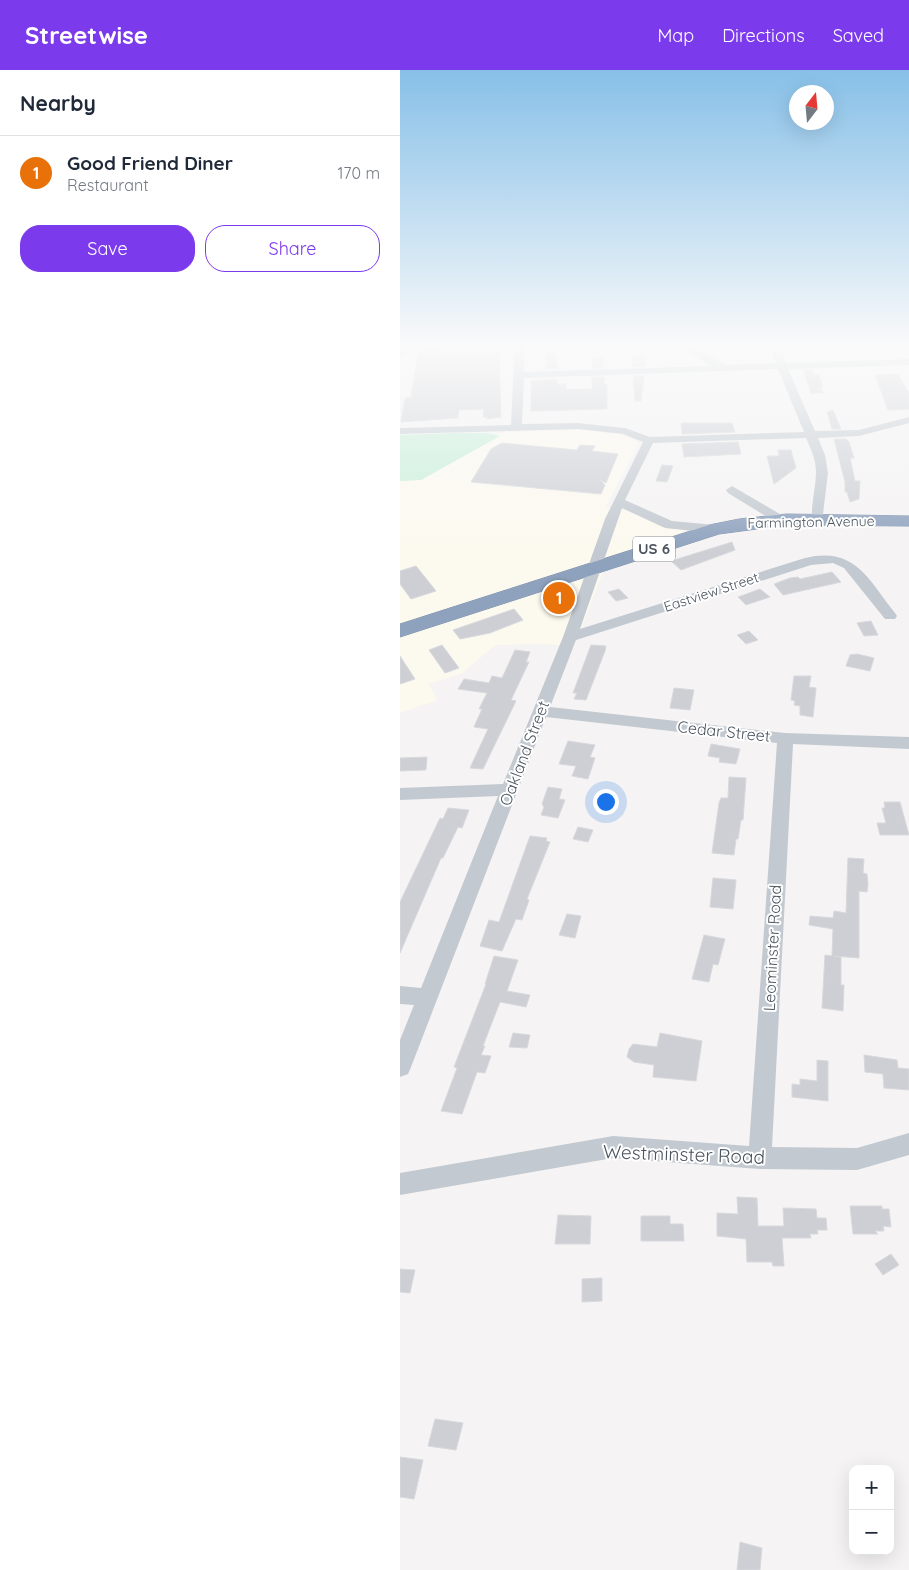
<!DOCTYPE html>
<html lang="en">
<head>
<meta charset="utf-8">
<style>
	:root { --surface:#fff; --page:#f6f6f7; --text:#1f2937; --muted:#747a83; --line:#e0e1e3; --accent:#7c3aed }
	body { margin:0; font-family:Quicksand,sans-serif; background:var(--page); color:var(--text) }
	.controls { position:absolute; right:15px; bottom:15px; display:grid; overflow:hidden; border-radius:10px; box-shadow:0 5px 20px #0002 }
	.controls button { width:45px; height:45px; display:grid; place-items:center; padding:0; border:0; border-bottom:1px solid var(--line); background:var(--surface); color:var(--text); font:25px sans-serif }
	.compass { position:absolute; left:389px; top:15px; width:45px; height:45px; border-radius:50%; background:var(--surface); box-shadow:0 5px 20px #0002; rotate:16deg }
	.you { position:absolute; left:205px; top:731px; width:18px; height:18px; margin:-12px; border:4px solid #fff; border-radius:50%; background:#1a73e8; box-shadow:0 0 0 8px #1a73e833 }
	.badge { display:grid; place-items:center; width:32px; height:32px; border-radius:50%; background:var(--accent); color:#fff; font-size:16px; font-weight:700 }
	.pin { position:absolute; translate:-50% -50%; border:2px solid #fff; box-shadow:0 1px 5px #0006 }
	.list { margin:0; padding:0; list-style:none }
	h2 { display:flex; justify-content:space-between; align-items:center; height:65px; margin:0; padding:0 20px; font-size:21px }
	h2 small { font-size:16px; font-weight:400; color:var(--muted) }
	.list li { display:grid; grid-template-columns:32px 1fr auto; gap:15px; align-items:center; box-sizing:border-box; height:75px; padding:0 20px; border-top:1px solid var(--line) }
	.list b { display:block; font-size:19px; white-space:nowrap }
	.list p { margin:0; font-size:16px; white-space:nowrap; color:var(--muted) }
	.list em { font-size:16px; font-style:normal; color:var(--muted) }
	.actions { display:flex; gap:10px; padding:15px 20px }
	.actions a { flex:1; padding:11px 0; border:1px solid var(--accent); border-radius:20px; text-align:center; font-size:18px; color:var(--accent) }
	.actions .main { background:var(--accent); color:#fff }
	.map { position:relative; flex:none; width:509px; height:1500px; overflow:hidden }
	header { display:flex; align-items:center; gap:30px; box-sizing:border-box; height:70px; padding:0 25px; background:var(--accent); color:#fff }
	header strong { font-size:24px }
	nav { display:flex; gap:28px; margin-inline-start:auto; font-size:18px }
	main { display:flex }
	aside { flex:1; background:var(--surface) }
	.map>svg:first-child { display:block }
</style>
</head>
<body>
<header>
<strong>Streetwise</strong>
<nav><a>Map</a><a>Directions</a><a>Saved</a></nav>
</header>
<main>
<aside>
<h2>Nearby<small></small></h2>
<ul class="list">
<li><span class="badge" style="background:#e8710a">1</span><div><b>Good Friend Diner</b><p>Restaurant</p></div><em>170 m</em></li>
</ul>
<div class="actions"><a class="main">Save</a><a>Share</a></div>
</aside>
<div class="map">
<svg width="509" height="1500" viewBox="0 0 509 1500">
	<rect width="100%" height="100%" fill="#f5f3f3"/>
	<path fill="#fcf9ef" d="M180,360L219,364L237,371V377L205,438L227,441L259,455L313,467L203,502L174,577L144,574L95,575L63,603L29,614L37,630L0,643V411L21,410L104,362Z"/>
	<path fill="#c5eed8" d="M53,363H88L100,366L21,410L0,411V365Z"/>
	<g fill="#cdcfd5" stroke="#d7d9dd">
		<path d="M43,274H99L101,347L87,349V347H83L84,339L59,340L58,348L1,352L5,328L11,327L19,278L42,277Z"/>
		<path d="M146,274H156L157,299H146Z"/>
		<path d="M246,286L245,296L233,297L232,287Z"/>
		<path d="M202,287L203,298H192V288Z"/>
		<path d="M403,300H412L414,305H419L423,317H420L423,323H411Z"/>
		<path d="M498,304L509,323V339L488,340L475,305Z"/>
		<path d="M233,306H244L241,331H235Z"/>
		<path d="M192,307H204L205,315H207V339L131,341V311L157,309V314H166V319H192Z"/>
		<path d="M433,340L441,359H432L427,342Z"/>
		<path d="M281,353H332L335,362L282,364Z"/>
		<path d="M434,369H446L449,372L454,388H450L455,411H460L459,429L450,432L447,422H445V412Z"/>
		<path d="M338,372L341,384L284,387L282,374Z"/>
		<path d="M102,373L177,380L180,375L195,376L192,381L218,384L206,413L200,410L205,415L201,424L71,412L91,379Z"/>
		<path d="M378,380H391L396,398L374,414L367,386H379Z"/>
		<path d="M262,395L273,396L267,412L256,411Z"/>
		<path d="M332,472L335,480L281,500L271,491Z"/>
		<path d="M16,496L36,521L11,529L0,514V501Z"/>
		<path d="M432,502L441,512L383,525L374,514L390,508L398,507L400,509Z"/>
		<path d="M219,519L228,528L216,531L208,522Z"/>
		<path d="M360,519L370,527L346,535L338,527Z"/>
		<path d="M162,520L171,525L162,542L157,543L144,532Z"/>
		<path d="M114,539L123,550L90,563L60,569L53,560Z"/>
		<path d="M471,551L478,565L464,566L457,553Z"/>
		<path d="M349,561L358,570L346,574L337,565Z"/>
		<path d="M42,575L59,598L45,603L29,580Z"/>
		<path d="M191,575L206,576L205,581L186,630L174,629L177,623H173Z"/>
		<path d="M115,580L130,582L126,592H129L111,630L116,631L83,699L70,698L88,659L74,657L82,639H79L87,623L58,619L64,609L89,613L92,606L102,608Z"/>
		<path d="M457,584L474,588L470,601L446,596L450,585Z"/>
		<path d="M0,586L15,609L0,614Z"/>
		<path d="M394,606H411L409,617L416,618L413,647L400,645V636L394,635L395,631L391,630Z"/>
		<path d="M274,618L294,620L290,640L270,638Z"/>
		<path d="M168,671L195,675L190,687L195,688L188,709L172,706L176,696L159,694Z"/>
		<path d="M311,674L340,679L336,694L319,692L320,688L308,686Z"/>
		<path d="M27,687L26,700L0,701V688Z"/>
		<path d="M329,707L346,708L343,750H341L338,769H336L334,785L312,783L319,733L321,728H328Z"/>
		<path d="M148,717L162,719L159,729L165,730L158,748L141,745L144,737L142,734Z"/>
		<path d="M484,732H500L509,765H480L477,753H486L482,738H485Z"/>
		<path d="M48,738L69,740L62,758L58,757L43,788H41L0,883V832L40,748L43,749Z"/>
		<path d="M178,757L193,760L188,772L173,769Z"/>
		<path d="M130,766L147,768L146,771L150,772L127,829L129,830L122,850L116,849L102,881L80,876L89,850L99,852Z"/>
		<path d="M448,788L464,789L463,803L467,804L468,815L467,822L459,821V888L434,886L441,887V915H444L443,941L422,938L425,885L432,886L433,859L409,855L410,846L433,848L434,841L446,843Z"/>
		<path d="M313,808L336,810L333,839L310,837Z"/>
		<path d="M167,844L181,846L175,868L159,865Z"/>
		<path d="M304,865L325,869L318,895L313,894L309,912L292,909Z"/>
		<path d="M94,886L118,890L107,921L130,925L126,937L100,932L83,976H85L81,985L91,986L85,1003L77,1002L62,1044L41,1041L57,998L54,997L86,914H85Z"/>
		<path d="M113,963L130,965L127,978L109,977Z"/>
		<path d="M260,963L302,971L296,1011L253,1007L254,995L234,992L227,987L229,979L233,974L257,977Z"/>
		<path d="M464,985L497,990L498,998L509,999V1020L484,1018L483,1004L465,1002Z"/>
		<path d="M417,990L428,991V1031L392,1027V1014L400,1015V1009L417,1011Z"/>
		<path d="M337,1127L357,1128L358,1156H384L383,1138L416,1139L417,1148H426L427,1160H417L418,1164H410L411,1168H382L384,1196H373L372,1192H347L346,1169L317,1166V1143L338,1144Z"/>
		<path d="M450,1136H482V1139H489L491,1157L483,1156L484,1161H475L478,1164H453Z"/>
		<path d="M158,1145L191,1146L190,1174H155Z"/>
		<path d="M241,1146H270V1154H283L284,1171H241Z"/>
		<path d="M491,1184L499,1195L483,1205L475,1194Z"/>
		<path d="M0,1199L15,1200L10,1223L0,1222Z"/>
		<path d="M202,1208V1231L182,1232V1209Z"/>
		<path d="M35,1349L63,1353L56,1380L28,1376Z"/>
		<path d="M0,1387L23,1390L14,1429L0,1427Z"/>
		<path d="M340,1472L362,1478L360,1500H337Z"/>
	</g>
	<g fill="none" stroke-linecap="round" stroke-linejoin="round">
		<g stroke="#798daa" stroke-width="1">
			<path id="highway" d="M387,444L509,446V456L387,455L319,464L0,567V554L309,455L339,449Z"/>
		</g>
		<g fill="#c2c9d0" fill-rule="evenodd">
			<path d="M0,274H7L5,284L0,287Z"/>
			<path d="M115,274H125L124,302L311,296L276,274H289L325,295L376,293L368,274H378L386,293L509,289V295L388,299L415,361L459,360L509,347V353L459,366L418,368L425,385L428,403L422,452L418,453L412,449C411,433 416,418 416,402C416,390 411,379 406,368L253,373L225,430L272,451L315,455L321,459L315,463L265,458L222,438L180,559L405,488C455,476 468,509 495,543L497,546L495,549H485L444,498L433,493L411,495L176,570L150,637L385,663L509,667V679L393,674L372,1077L457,1078L509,1063V1085L457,1100L360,1099L213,1088L0,1125V1103L213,1066L349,1076L377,673L146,647L11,997L8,1004L0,1007V970L14,935L0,934V916L21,918L98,726L0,730V718L103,714L163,567L205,449L243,372L223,364L178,359L0,364V358L111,355ZM378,299L404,362L250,367L225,358L178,353L122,354L124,308Z"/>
			<path d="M332,416L385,447L387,450L381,454L377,453L328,423L326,420Z"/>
		</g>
		<use href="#highway" fill="#8ea2be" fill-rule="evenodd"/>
	</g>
	<linearGradient id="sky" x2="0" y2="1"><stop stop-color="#87c0e8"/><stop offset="0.57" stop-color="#fafafa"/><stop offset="1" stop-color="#fafafa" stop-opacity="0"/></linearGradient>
	<rect width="509" height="484" fill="url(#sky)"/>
	<g text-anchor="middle" stroke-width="4" stroke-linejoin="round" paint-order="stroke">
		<g font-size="14" fill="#4b555f" stroke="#fff">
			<text transform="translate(411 452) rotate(-1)" y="5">Farmington Avenue</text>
			<text transform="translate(311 522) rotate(-18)" y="5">Eastview Street</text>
		</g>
		<rect fill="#fff" stroke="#81888f" stroke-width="1" x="233" y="466.5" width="42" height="25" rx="4"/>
		<g font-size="15" font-weight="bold" fill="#4b555f">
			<text x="254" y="484">US 6</text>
		</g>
		<g font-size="16" fill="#4b555f" stroke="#fff">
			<text transform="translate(324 661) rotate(6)" y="6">Cedar Street</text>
			<text transform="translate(124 683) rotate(-69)" y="6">Oakland Street</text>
			<text transform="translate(372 878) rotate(-87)" y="6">Leominster Road</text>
		</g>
		<g font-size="19" fill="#4b555f" stroke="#fff">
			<text transform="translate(284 1084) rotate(2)" y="7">Westminster Road</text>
		</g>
	</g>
</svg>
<div class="controls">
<button>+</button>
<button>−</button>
</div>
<svg class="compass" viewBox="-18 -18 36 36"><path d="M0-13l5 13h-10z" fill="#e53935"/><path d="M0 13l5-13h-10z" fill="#747a83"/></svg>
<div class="you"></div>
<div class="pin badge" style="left:159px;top:528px;background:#e8710a">1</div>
</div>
</main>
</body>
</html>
